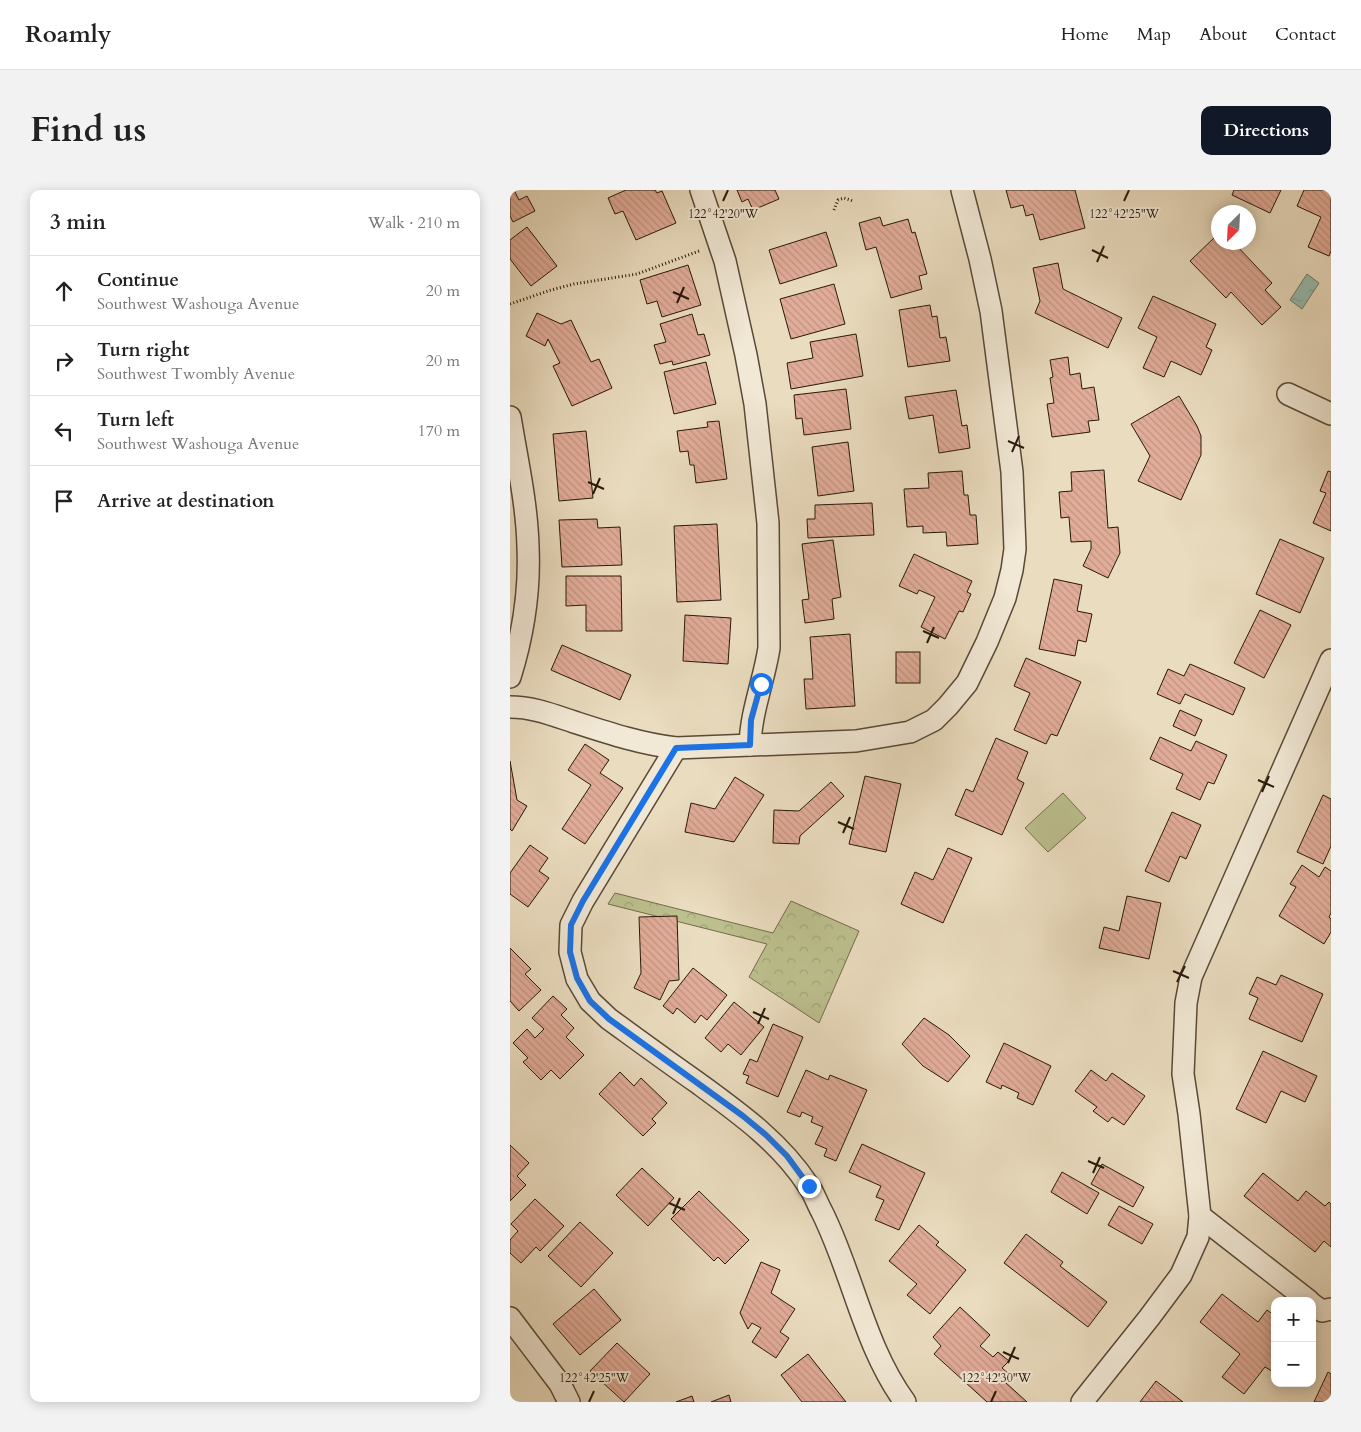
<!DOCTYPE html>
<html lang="en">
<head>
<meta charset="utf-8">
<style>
	:root { --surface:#fff; --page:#f2f2f2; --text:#222; --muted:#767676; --line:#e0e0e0; --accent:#111827 }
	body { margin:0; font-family:Cardo,serif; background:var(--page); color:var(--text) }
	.controls { position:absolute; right:15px; bottom:15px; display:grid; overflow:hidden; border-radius:10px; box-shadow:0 2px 12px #0003 }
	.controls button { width:45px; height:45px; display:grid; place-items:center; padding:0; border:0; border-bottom:1px solid var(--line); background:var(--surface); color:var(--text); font:25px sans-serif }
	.compass { position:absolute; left:701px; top:15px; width:45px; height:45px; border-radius:50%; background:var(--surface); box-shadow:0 2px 12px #0003; rotate:204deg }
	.stop { position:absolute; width:15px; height:15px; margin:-11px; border:4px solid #1a73e8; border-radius:50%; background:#fff }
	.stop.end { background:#1a73e8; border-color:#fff; box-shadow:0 1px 5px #0008 }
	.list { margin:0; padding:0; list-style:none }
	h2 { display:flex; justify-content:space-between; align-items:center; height:65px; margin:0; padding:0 20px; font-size:21px }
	h2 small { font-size:16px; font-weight:400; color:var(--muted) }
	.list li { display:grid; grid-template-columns:32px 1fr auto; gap:15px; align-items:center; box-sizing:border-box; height:70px; padding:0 20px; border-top:1px solid var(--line) }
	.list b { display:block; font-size:19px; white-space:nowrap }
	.list p { margin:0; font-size:16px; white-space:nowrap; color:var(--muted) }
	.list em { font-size:16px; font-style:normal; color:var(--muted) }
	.icon { flex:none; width:28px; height:28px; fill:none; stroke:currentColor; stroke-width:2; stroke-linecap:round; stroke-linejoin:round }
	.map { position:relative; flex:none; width:821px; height:1212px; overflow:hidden; border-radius:10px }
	header { display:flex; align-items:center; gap:30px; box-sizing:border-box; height:70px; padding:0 25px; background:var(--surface); border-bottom:1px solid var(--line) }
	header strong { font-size:24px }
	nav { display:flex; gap:28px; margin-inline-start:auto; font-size:18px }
	.intro { display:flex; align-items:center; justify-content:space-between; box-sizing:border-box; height:120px; padding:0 30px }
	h1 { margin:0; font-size:35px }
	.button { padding:12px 22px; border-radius:10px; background:var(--accent); color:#fff; font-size:18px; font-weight:700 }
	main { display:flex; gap:30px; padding:0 30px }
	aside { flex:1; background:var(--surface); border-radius:10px; box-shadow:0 2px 12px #0003 }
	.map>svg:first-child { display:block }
</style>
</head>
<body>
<header>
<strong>Roamly</strong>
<nav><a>Home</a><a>Map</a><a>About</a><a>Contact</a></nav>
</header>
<div class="intro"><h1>Find us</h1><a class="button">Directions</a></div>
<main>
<aside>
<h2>3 min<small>Walk · 210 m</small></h2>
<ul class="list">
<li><svg class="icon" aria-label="ahead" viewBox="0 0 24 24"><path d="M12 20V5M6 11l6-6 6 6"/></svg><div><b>Continue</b><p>Southwest Washouga Avenue</p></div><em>20 m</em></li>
<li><svg class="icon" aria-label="right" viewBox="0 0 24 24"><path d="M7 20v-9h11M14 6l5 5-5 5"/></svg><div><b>Turn right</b><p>Southwest Twombly Avenue</p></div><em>20 m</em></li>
<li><svg class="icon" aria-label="left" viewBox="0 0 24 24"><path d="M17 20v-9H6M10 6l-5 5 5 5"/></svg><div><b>Turn left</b><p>Southwest Washouga Avenue</p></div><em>170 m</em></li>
<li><svg class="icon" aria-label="arrive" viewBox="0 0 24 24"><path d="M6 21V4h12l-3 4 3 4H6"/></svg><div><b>Arrive at destination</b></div></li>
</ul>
</aside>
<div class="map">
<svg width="821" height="1212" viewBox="0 0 821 1212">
	<defs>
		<pattern id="forest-crowns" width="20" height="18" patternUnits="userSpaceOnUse" patternTransform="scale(1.25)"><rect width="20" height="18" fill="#bcbf8e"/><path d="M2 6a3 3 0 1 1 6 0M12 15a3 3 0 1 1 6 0" fill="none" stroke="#a2a379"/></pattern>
		<pattern id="water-ripples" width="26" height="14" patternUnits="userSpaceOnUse" patternTransform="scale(1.25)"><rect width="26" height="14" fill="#98bcae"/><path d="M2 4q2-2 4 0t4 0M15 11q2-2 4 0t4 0" fill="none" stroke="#83a194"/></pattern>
		<pattern id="building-back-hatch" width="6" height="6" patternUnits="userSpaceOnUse" patternTransform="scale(1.25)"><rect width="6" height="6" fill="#e1ac98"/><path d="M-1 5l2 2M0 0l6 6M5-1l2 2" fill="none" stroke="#c19382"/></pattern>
	</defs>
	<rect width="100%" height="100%" fill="#eadcbf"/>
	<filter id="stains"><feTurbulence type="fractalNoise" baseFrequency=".004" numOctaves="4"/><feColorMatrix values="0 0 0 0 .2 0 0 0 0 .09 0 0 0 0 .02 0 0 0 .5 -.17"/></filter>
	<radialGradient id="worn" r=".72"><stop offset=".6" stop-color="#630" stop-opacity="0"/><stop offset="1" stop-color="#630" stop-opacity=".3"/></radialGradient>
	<path fill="#bcbf8e" stroke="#726c4c" d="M553,603L576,628L538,662L515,638Z"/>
	<path fill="url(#forest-crowns)" stroke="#726c4c" d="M105,703L263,743L281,711L349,741L309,833L239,787L257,754L98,714Z"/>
	<path fill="url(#water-ripples)" stroke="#6c7a6c" d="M797,84L809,93L792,119L780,110Z"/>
	<g fill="url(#building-back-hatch)" stroke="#291809">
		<path d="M0,0H4L9,10L17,6L25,21L3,32L0,26Z"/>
		<path d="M116,0H145L147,3L152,1L166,33L126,50L113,21L105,24L98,8Z"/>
		<path d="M227,0H265L269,9L243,20L238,9L232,12Z"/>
		<path d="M496,0H565L575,38L530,50L523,24L516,26L513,15L501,18Z"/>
		<path d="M724,0H771L760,23L722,5Z"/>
		<path d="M794,0H821V61L819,66L798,57L811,27L787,16Z"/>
		<path d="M370,27L373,36L398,29L402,43L405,42L417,84L409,86L412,99L381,108L366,57L356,60L349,33Z"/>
		<path d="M17,37L47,76L21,96L0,69V50Z"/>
		<path d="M316,42L327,76L270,94L259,60Z"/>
		<path d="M706,46L708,48V52H713L719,60L725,54L762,93L755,100L771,117L752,135L721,102L716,108L680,71Z"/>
		<path d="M548,73L553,99L612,128L598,158L525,123L530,111L523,78Z"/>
		<path d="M178,75L191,115L152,127L147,111L137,114L130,90Z"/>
		<path d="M324,94L335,134L281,149L270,109Z"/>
		<path d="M643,106L706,134L696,157L702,160L691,185L661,171L654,187L633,178L647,147L628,138Z"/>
		<path d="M420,115L422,127L427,126L430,148L436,147L440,171L398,177L389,120Z"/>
		<path d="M27,123L51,134L61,130L81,172L89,169L102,198L62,216L43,176L50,173L38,149L35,156L16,146Z"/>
		<path d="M182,124L188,145L194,144L200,165L163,175L162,171L150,174L144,155L156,152L150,134Z"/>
		<path d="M346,144L353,186L281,199L277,173L303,168L300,152Z"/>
		<path d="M558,167L560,185L570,183L572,199L584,197L589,230L578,231L580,242L542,247L537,214L544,213L540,188L543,187L540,170Z"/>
		<path d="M196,172L206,214L164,224L154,182Z"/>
		<path d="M336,199L341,239L294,245L292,228L286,229L284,205Z"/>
		<path d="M446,200L452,236L457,235L460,258L429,263L423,225L399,229L395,207Z"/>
		<path d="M669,206L687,236L691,246V265L671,310L628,291L640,266L621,234Z"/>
		<path d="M209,231L217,289L186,293L184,275H180L178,261L170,262L167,241L198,237L197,232Z"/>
		<path d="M76,241L83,308L49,311L43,244Z"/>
		<path d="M338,252L344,301L308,306L302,257Z"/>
		<path d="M594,280L598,338L608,337L610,363L598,388L573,376L581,359V351L561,352L559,327L551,328L549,302L562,301L561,282Z"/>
		<path d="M452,281L454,305H458L460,325H466L468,354L437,356L436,342L413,343V336L397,337L394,299L419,298L418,283Z"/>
		<path d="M818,281L821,282V341L803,333L816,303L810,301Z"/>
		<path d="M362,313L364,345L298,348L297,329H305V315Z"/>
		<path d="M87,329L88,338L110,337L112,375L52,377L49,330Z"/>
		<path d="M207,334L211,410L167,412L164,336Z"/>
		<path d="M770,349L814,368L790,423L746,404Z"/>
		<path d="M323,350L331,407L322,409L324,429L295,433L292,410L299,409L292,354Z"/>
		<path d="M404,364L462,391L457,402L461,404L453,422L449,421L435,449L411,437L425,407L409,400L407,404L389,396Z"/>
		<path d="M56,386H111L112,441H76V415L56,416Z"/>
		<path d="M544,389L572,395L567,421L582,424L576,452L568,450L565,466L529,459Z"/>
		<path d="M750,420L781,435L754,488L724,473Z"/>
		<path d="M175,425L221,428L218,474L173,471Z"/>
		<path d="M340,444L345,516L296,519L294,489H303L300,447Z"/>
		<path d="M52,455L121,485L110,510L41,480Z"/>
		<rect x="386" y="462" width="24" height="31"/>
		<path d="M516,468L571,492L547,546L541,544L536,554L504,540L520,503L504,496Z"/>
		<path d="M680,474L735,498L723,525L675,504L670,514L647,504L658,479L674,486Z"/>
		<path d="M670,520L692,530L685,546L663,536Z"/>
		<path d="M650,547L681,561L686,551L717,565L704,594L698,592L690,610L666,599L673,584L640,569Z"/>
		<path d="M486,548L518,562L507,589L514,593L492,645L445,625L456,599L463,602Z"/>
		<path d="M75,554L99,570L90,583L113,598L75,654L52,639L81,595L58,580Z"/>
		<path d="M0,571L7,610L17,616L2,641L0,639Z"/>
		<path d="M355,586L391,594L376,662L339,654Z"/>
		<path d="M225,587L254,605L224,652L175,642L181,613L205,619Z"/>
		<path d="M321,592L334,606L290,646L289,654L263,653L264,620L289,621Z"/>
		<path d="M813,605L821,609V656L813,674L787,662Z"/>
		<path d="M662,622L691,635L676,669L670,666L659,692L635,681Z"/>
		<path d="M20,655L38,668L29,681L39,688L18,717L0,704V683Z"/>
		<path d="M438,658L462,668L433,733L391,714L405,682L423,690Z"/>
		<path d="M792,675L809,687L815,677L821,681V723L819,727L821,729V742L814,754L769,726L786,697L780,694Z"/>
		<path d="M617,706L651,713L639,769L589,758L594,737L609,741Z"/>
		<path d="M167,726L169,790L159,791L150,810L124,798L131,783L129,727Z"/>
		<path d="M0,758L21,779L15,784L31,800L9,821L0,811Z"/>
		<path d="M183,778L217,805L197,830L191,825L185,833L167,818L163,824L153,816Z"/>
		<path d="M771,785L813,804L792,852L739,829L748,808L739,804L747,787L766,795Z"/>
		<path d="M43,806L57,819L51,825L64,838L56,847L74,865L50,889L41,880L31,890L13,872L18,868L3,853L17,839L25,848L34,839L22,828Z"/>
		<path d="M224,812L254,837L231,865L218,854L211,862L195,848Z"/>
		<path d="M414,828L439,845L460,866L438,892L413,876L392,854Z"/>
		<path d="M263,834L293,847L268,907L236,893L239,886L233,884L240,869L247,872Z"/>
		<path d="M494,853L541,876L523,915L507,908L509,903L492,895L491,899L476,892Z"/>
		<path d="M753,861L807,886L795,912L771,901L756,933L726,919Z"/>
		<path d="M296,880L318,890L320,885L357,900L326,971L314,966L317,959L305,954L313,937L301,932L303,927L292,922L290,927L277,922Z"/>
		<path d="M581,880L596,891L602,883L635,906L614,935L602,927L598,932L583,921L587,917L565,901Z"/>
		<path d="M110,882L124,896L131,888L157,913L142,929L146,933L133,946L89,904Z"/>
		<path d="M352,954L415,983L389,1040L365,1030L374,1010L366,1007L371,996L339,982Z"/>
		<path d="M0,955L19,973L7,986L16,995L0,1011Z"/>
		<path d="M592,974L634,997L623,1017L581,994Z"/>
		<path d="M132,978L164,1008L138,1036L106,1005Z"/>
		<path d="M552,982L589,1003L577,1024L541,1002Z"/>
		<path d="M753,983L788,1011L796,1001L815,1016L819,1012L821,1014V1057L814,1051L805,1062L734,1006Z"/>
		<path d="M189,1001L239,1050L215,1074L208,1067L204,1071L161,1029Z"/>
		<path d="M25,1009L54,1036L30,1061L26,1057L11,1073L0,1063V1050L8,1041L1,1034Z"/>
		<path d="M609,1016L643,1034L632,1054L598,1035Z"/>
		<path d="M70,1032L103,1063L71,1097L38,1066Z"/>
		<path d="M409,1035L429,1052L426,1055L456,1080L420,1124L397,1105L407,1094L379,1071Z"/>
		<path d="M516,1044L553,1072L550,1076L597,1112L578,1137L494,1073Z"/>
		<path d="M251,1072L270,1080L261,1103L285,1119L270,1142L279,1148L266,1168L242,1152L251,1138L242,1133L238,1139L230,1123Z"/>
		<path d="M84,1099L111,1130L70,1165L43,1134Z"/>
		<path d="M712,1104L748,1132L757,1120L765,1126V1183L755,1177L734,1204L712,1187L730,1164L690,1132Z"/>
		<path d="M450,1117L480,1145L470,1156L483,1167L488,1162L499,1171L492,1178L501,1186L495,1192L517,1212H477L424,1164L431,1156L423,1147Z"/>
		<path d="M107,1153L140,1184L114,1212L80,1181Z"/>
		<path d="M298,1164L336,1212H292L271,1185Z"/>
		<path d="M818,1182L821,1184V1212H804Z"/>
		<path d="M646,1191L673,1212H630Z"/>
		<path d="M219,1205L221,1212H201Z"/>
		<path d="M182,1206L184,1212H166Z"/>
	</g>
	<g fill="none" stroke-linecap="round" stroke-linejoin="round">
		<g stroke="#594936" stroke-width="24">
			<g id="street">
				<path d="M191,0L215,71L236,165L245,214L258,333L259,458C254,491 241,521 240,555"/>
				<path d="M778,204L821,224"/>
				<path d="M0,227C7,270 17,314 18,357C20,401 13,445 0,487"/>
				<path d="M0,517C23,517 43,525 64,532C98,543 131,554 166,558L346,551L400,542L424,530L438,516L457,493L477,452L495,408L502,380L505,359L502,282L481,121L470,69L452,0"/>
				<path d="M166,558L73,711L61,735L60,762L67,789L80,811L99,829C128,850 158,872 188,893C229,923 270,952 298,995C304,1003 307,1013 312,1022C343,1084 354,1156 395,1212"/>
				<path d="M690,1026L799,1111"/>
				<path d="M802,1114L812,1121L821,1119"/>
				<path d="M0,1128L50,1194L59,1212"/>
				<path d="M572,1212L639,1128L671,1085L688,1047L690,1026L679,924L673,884L676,813L681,787L821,470"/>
			</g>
		</g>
		<g stroke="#291809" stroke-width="3" stroke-dasharray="1 2.5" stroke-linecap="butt">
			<path d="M324,20L328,10L334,8L343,11"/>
			<path d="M0,114L41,100L64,94L127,84L189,61"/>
		</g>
		<use href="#street" stroke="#f1e8d5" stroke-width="21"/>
	</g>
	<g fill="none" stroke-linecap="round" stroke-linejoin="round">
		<path stroke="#1a73e8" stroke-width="6" d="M251,494L241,530L240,555L166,558L73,711L61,735L60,762L67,788L80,811L99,829L233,926L256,945L277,966L299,996"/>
	</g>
	<path fill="none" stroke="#291809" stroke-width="2" d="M213,11L218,0M614,11L619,0M582,60L598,68M587,72L594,56M163,102L179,109M167,113L174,97M498,251L514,258M502,262L509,246M78,292L94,299M83,304L90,288M413,441L429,448M417,453L424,437M748,590L764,597M752,602L759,586M328,632L344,639M333,643L340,627M663,781L679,788M667,792L675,776M243,822L259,829M248,834L255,818M578,971L594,978M583,983L590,967M159,1013L175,1020M163,1024L170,1008M493,1162L509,1169M498,1173L505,1157M79,1212L84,1201M481,1212L486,1201"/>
	<g font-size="12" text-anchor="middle" fill="#291809" stroke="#f1e8d5" stroke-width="4" stroke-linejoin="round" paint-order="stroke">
		<text x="614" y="28">122°42'25"W</text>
		<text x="213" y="28">122°42'20"W</text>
		<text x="84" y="1192">122°42'25"W</text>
		<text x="486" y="1192">122°42'30"W</text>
	</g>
	<rect width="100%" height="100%" filter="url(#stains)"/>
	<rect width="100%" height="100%" fill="url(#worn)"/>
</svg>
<div class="controls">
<button>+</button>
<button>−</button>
</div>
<svg class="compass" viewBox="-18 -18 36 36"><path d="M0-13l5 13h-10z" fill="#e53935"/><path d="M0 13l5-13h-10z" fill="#767676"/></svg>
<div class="stop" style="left:251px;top:494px"></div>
<div class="stop end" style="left:299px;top:996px"></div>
</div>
</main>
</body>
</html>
